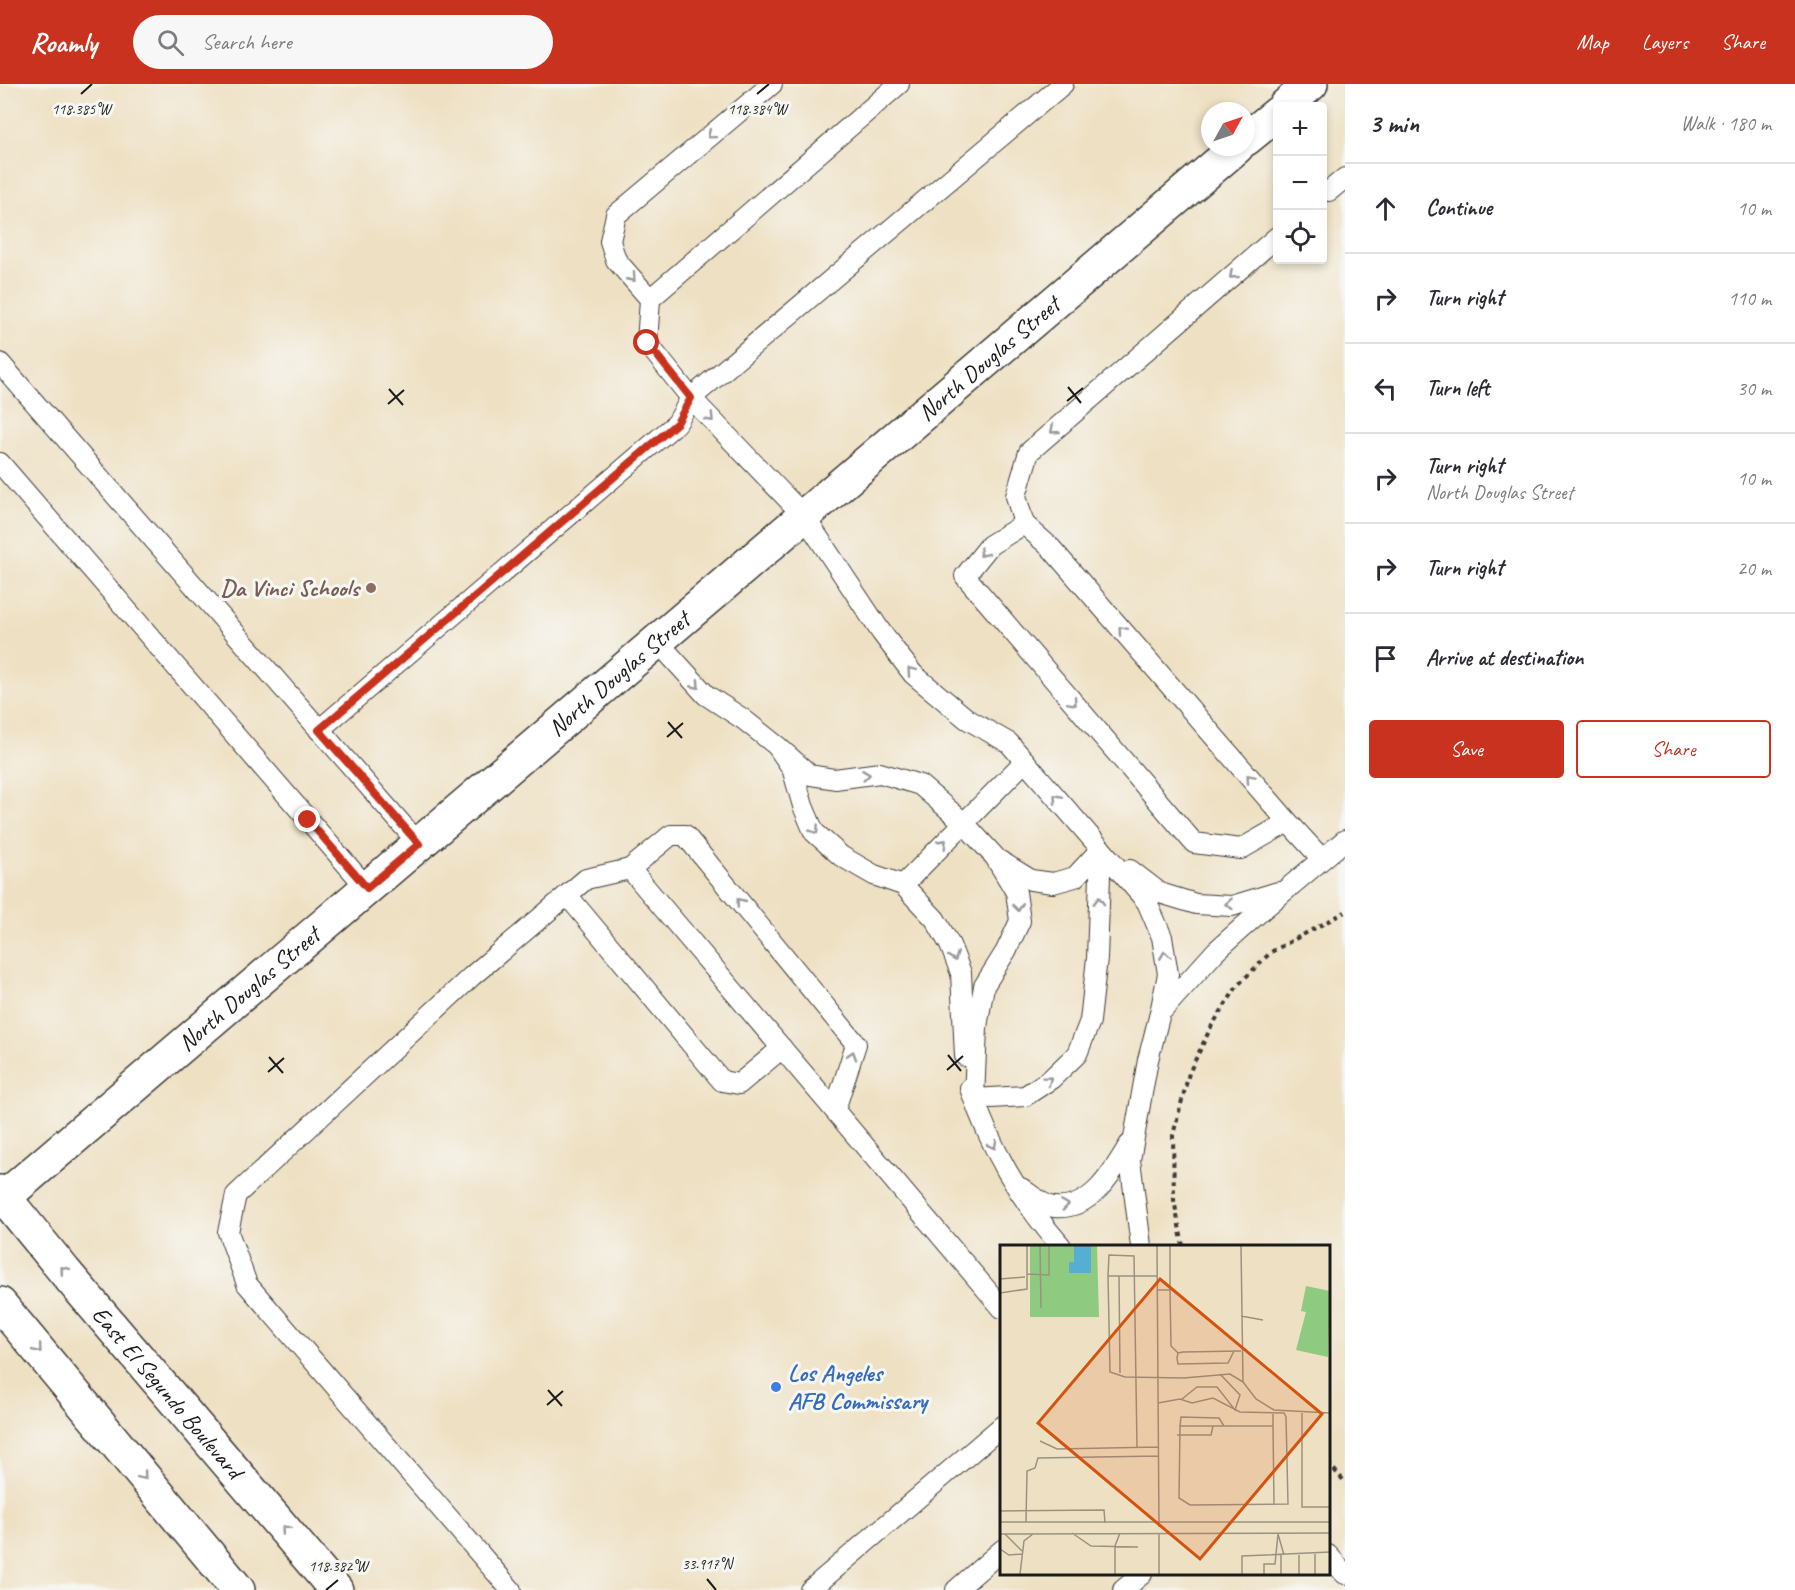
<!DOCTYPE html>
<html lang="en">
<head>
<meta charset="utf-8">
<style>
	:root { --surface:#fff; --page:#f7f7f7; --text:#2b2b33; --muted:#7c7c81; --line:#e1e1e2; --accent:#c8321e }
	body { margin:0; font-family:Caveat,sans-serif; background:var(--page); color:var(--text) }
	.controls { position:absolute; right:18px; top:18px; display:grid; overflow:hidden; border-radius:6px; box-shadow:0 3px 9px #0003 }
	.controls button { width:54px; height:54px; display:grid; place-items:center; padding:0; border:0; border-bottom:2px solid var(--line); background:var(--surface); color:var(--text); font:30px sans-serif }
	.compass { position:absolute; left:1201px; top:18px; width:54px; height:54px; border-radius:50%; background:var(--surface); box-shadow:0 3px 9px #0003; rotate:50deg }
	.stop { position:absolute; width:18px; height:18px; margin:-14px; border:4px solid #c8321e; border-radius:50%; background:#fff }
	.stop.end { background:#c8321e; border-color:#fff; box-shadow:0 2px 6px #0008 }
	.list { margin:0; padding:0; list-style:none }
	h2 { display:flex; justify-content:space-between; align-items:center; height:78px; margin:0; padding:0 24px; font-size:26px }
	h2 small { font-size:20px; font-weight:400; color:var(--muted) }
	.list li { display:grid; grid-template-columns:39px 1fr auto; gap:18px; align-items:center; box-sizing:border-box; height:90px; padding:0 24px; border-top:2px solid var(--line) }
	.list b { display:block; font-size:22px; white-space:nowrap }
	.list p { margin:0; font-size:20px; white-space:nowrap; color:var(--muted) }
	.list em { font-size:20px; font-style:normal; color:var(--muted) }
	.actions { display:flex; gap:12px; padding:18px 24px }
	.actions a { flex:1; padding:14px 0; border:2px solid var(--accent); border-radius:6px; text-align:center; font-size:21px; color:var(--accent) }
	.actions .main { background:var(--accent); color:#fff }
	.icon { flex:none; width:33px; height:33px; fill:none; stroke:currentColor; stroke-width:2; stroke-linecap:round; stroke-linejoin:round }
	.map { position:relative; flex:none; width:1345px; height:1506px; overflow:hidden }
	header { display:flex; align-items:center; gap:36px; box-sizing:border-box; height:84px; padding:0 30px; background:var(--accent); color:#fff }
	header strong { font-size:28px }
	nav { display:flex; gap:33px; margin-inline-start:auto; font-size:21px }
	.search { width:420px; height:54px; background:var(--page); display:flex; align-items:center; gap:15px; box-sizing:border-box; padding:0 21px; border-radius:33px; color:var(--muted); font-size:22px }
	main { display:flex }
	aside { flex:1; background:var(--surface) }
	.map>svg:first-child { display:block }
</style>
</head>
<body>
<header>
<strong>Roamly</strong>
<div class="search"><svg class="icon" aria-label="search" viewBox="0 0 24 24"><circle cx="10" cy="10" r="6"/><path d="M15 15l6 6"/></svg>Search here</div>
<nav><a>Map</a><a>Layers</a><a>Share</a></nav>
</header>
<main>
<div class="map">
<svg width="1345" height="1506" viewBox="0 0 1345 1506">
	<rect width="100%" height="100%" fill="#f6f6f2"/>
	<filter id="ink" filterUnits="userSpaceOnUse"><feTurbulence type="fractalNoise" baseFrequency=".0167" numOctaves="2"/><feDisplacementMap in="SourceGraphic" scale="12" xChannelSelector="R" yChannelSelector="G"/><feConvolveMatrix kernelMatrix="1 2 1 2 8 2 1 2 1" color-interpolation-filters="sRGB"/></filter>
	<filter id="wash" filterUnits="userSpaceOnUse"><feTurbulence type="fractalNoise" baseFrequency=".008" numOctaves="4" result="noise"/><feDisplacementMap in="SourceGraphic" scale="24" xChannelSelector="R" yChannelSelector="G"/><feGaussianBlur stdDeviation="1.35" result="paint"/><feColorMatrix in="noise" values="0 0 0 0 0 0 0 0 0 0 0 0 0 0 0 0 0 1.4 0 .05"/><feComposite in="paint" operator="in"/></filter>
	<g filter="url(#wash)">
		<rect width="100%" height="100%" fill="#eee0c2"/>
	</g>
	<g filter="url(#ink)">
		<g fill="none" stroke-linecap="round" stroke-linejoin="round">
			<g stroke="#3c3935" stroke-width="22">
				<g id="service">
					<path d="M899,0L650,215L647,259L691,314L804,432L881,548L913,590L967,635L1009,659L1147,818L1162,853L1168,890L1160,929"/>
					<path d="M1329,107L1345,94"/>
					<path d="M650,215L616,176L610,157L616,131L772,0"/>
					<path d="M0,279L419,760"/>
					<path d="M0,379L367,804"/>
					<path d="M1024,440L1016,412L1029,368L1278,152"/>
					<path d="M657,557L706,611L743,635L777,662L792,684L803,722L814,748L841,772L874,791L903,801L935,835L950,861L961,889L965,972"/>
					<path d="M319,646L677,339L691,314L1063,0"/>
					<path d="M777,662L810,691L835,695L880,689L920,701L963,738L995,773L1016,808L1020,837L1006,867L984,902L977,943L974,1015L1025,1012L1051,995L1077,970L1090,937L1097,874L1101,765"/>
					<path d="M1288,738L1241,765L1194,759L965,492L990,461L1024,440L1051,464L1288,738L1322,775"/>
					<path d="M1000,777L1031,796L1053,799L1075,793L1101,765"/>
					<path d="M630,785L671,751H685L856,960L835,1026"/>
					<path d="M1130,786L1160,809L1196,820L1232,822L1278,808"/>
					<path d="M903,801L1025,677"/>
					<path d="M567,811L722,997L739,1000L782,964"/>
					<path d="M970,1004C991,1065 1018,1113 1061,1162"/>
					<path d="M1021,1104C1030,1110 1044,1122 1054,1123C1091,1127 1113,1088 1129,1061"/>
					<path d="M1141,1162L1130,1076L1148,976L1160,929L1216,867L1262,826L1345,756"/>
					<path d="M1328,1471L1345,1490"/>
					<path d="M511,1506L247,1200L228,1148L236,1111L472,892L586,795L630,785L1002,1224"/>
					<path d="M810,1506L1002,1342"/>
					<path d="M956,1506L1002,1466"/>
					<path d="M1123,1506L1142,1490"/>
				</g>
			</g>
			<g stroke="#3c3935" stroke-width="36">
				<g id="secondary">
					<path d="M1285,22L1311,0"/>
					<path d="M1246,55L1278,29"/>
					<path id="s1" d="M0,1108L65,1188L336,1506"/>
					<path id="s2" d="M0,1117L1237,63"/>
					<path d="M0,1220L238,1506"/>
				</g>
			</g>
			<g stroke="#3c3935" stroke-width="4" stroke-dasharray="4.5 4.5" stroke-linecap="butt">
				<path d="M1183,1162L1174,1116L1173,1051L1189,989L1211,943L1238,901L1271,868L1345,828"/>
				<path d="M1328,1379L1345,1398"/>
			</g>
			<use href="#service" stroke="#fff" stroke-width="20"/>
			<use href="#secondary" stroke="#fff" stroke-width="33"/>
		</g>
		<defs><path id="oneway-chevron" d="M-2-3.5L2.5 0L-2 3.5" fill="none" stroke-width="1.6" stroke-linecap="round" stroke-linejoin="round" transform="scale(1.5)"/></defs>
		<g stroke="#999">
			<use href="#oneway-chevron" transform="translate(711 51) rotate(140)"/>
			<use href="#oneway-chevron" transform="translate(1233 191) rotate(139)"/>
			<use href="#oneway-chevron" transform="translate(632 194) rotate(48)"/>
			<use href="#oneway-chevron" transform="translate(710 334) rotate(46)"/>
			<use href="#oneway-chevron" transform="translate(1054 346) rotate(139)"/>
			<use href="#oneway-chevron" transform="translate(983 469) rotate(128)"/>
			<use href="#oneway-chevron" transform="translate(1122 546) rotate(-131)"/>
			<use href="#oneway-chevron" transform="translate(911 587) rotate(-131)"/>
			<use href="#oneway-chevron" transform="translate(696 601) rotate(48)"/>
			<use href="#oneway-chevron" transform="translate(1073 618) rotate(49)"/>
			<use href="#oneway-chevron" transform="translate(866 691) rotate(-7)"/>
			<use href="#oneway-chevron" transform="translate(1250 694) rotate(-131)"/>
			<use href="#oneway-chevron" transform="translate(1057 714) rotate(-131)"/>
			<use href="#oneway-chevron" transform="translate(815 746) rotate(56)"/>
			<use href="#oneway-chevron" transform="translate(943 759) rotate(-46)"/>
			<use href="#oneway-chevron" transform="translate(1099 817) rotate(-88)"/>
			<use href="#oneway-chevron" transform="translate(740 818) rotate(-129)"/>
			<use href="#oneway-chevron" transform="translate(1229 820) rotate(176)"/>
			<use href="#oneway-chevron" transform="translate(1018 823) rotate(82)"/>
			<use href="#oneway-chevron" transform="translate(1165 871) rotate(-98)"/>
			<use href="#oneway-chevron" transform="translate(954 873) rotate(69)"/>
			<use href="#oneway-chevron" transform="translate(852 971) rotate(-72)"/>
			<use href="#oneway-chevron" transform="translate(1048 996) rotate(-37)"/>
			<use href="#oneway-chevron" transform="translate(993 1061) rotate(62)"/>
			<use href="#oneway-chevron" transform="translate(1065 1121) rotate(-8)"/>
			<use href="#oneway-chevron" transform="translate(64 1186) rotate(-130)"/>
			<use href="#oneway-chevron" transform="translate(38 1265) rotate(50)"/>
			<use href="#oneway-chevron" transform="translate(143 1392) rotate(50)"/>
			<use href="#oneway-chevron" transform="translate(285 1445) rotate(-130)"/>
		</g>
	</g>
	<g fill="none" stroke-linecap="round" stroke-linejoin="round" filter="url(#ink)">
		<path stroke="#c8321e" stroke-width="8" d="M308,736L367,804L419,760L319,646L677,339L691,314L647,259"/>
	</g>
	<path fill="none" stroke="#1c1c1c" stroke-width="2" d="M81,10L92,0M757,10L769,0M1068,303L1081,319M389,305L403,321M1067,317L1083,304M388,320L404,306M668,638L682,654M667,653L683,639M948,971L961,987M269,973L283,989M947,986L963,972M268,988L284,974M548,1306L562,1322M547,1321L563,1307M707,1495L716,1506M326,1506L338,1496"/>
	<circle fill="#8d6e63" stroke="#f6f6f2" stroke-width="2" cx="371" cy="504" r="6"/>
	<circle fill="#3f7fe0" stroke="#f6f6f2" stroke-width="2" cx="776" cy="1303" r="6"/>
	<g text-anchor="middle" stroke-width="6" stroke-linejoin="round" paint-order="stroke">
		<g font-size="24" fill="#1c1c1c" stroke="#f6f6f2">
			<text dy="8" stroke="none"><textPath href="#s2" startOffset="1299">North Douglas Street</textPath></text>
			<text dy="8" stroke="none"><textPath href="#s2" startOffset="813">North Douglas Street</textPath></text>
			<text dy="8" stroke="none"><textPath href="#s2" startOffset="327">North Douglas Street</textPath></text>
			<text dy="8" stroke="none"><textPath href="#s1" startOffset="261">East El Segundo Boulevard</textPath></text>
		</g>
		<g font-size="24" font-weight="bold" fill="#785e54" stroke="#f6f6f2" text-anchor="end">
			<text x="359" y="512">Da Vinci Schools</text>
		</g>
		<g font-size="24" font-weight="bold" fill="#366cbe" stroke="#f6f6f2" text-anchor="start">
			<text x="788" y="1297">Los Angeles<tspan x="788" dy="28">AFB Commissary</tspan></text>
		</g>
	</g>
	<g transform="translate(1000 1161)">
		<rect width="330" height="330" fill="#eee0c2"/>
		<path d="M30,1H97L99,72H30ZM306,41L330,46L328,112L296,105L306,67L301,66Z" fill="#8eca7f"/>
		<path d="M74,1H91V28H69V17H74Z" fill="#56aed3"/>
		<path fill="none" stroke="#9a9280" stroke-width="1.5" d="M40,1L41,63M157,1L159,282M170,1V45M241,1L243,137L256,154L274,165L330,168M27,29L49,30V1M108,31L109,10L134,11L137,202M119,31H108L110,127L125,132L184,133L230,129L243,137M0,34L25,32M157,45H170L171,101L178,108M0,48L27,44V1M241,71L263,75M234,106L228,118L178,119L177,113L178,108L183,107L241,106M120,128L119,31H157M182,154L197,142H217L235,165L240,150L220,129M158,158L180,154L192,158L213,153L240,167L284,168L286,172L288,259L190,260L179,253L180,181H273V169M302,168V262H330M180,181L181,172L219,173L224,181M273,181L274,259M177,190H211L213,181M40,196L57,204L158,202M1,266L104,265L105,278M0,277H330M26,277L27,226L35,223L38,213L158,211M72,288L91,301L138,302M0,289L330,288M5,289L22,306M278,289L284,310M0,304L9,310L22,309M315,307V329M281,310V329M20,329L24,296L33,289M115,329V301L120,288M159,329V288M242,329V311L330,307M264,329V319H275L278,289M299,329V310"/>
		<path fill="#d4530e" fill-opacity="0.15" stroke="#d4530e" stroke-width="3" d="M160,34L322,169L200,314L38,178Z"/>
		<rect width="330" height="330" fill="none" stroke="#1c1c1c" stroke-width="3"/>
	</g>
	<g font-size="15" text-anchor="middle" fill="#1c1c1c" stroke="#f6f6f2" stroke-width="6" stroke-linejoin="round" paint-order="stroke">
		<text x="81" y="30">118.385°W</text>
		<text x="757" y="30">118.384°W</text>
		<text x="707" y="1485">33.917°N</text>
		<text x="338" y="1487">118.382°W</text>
	</g>
</svg>
<div class="controls">
<button>+</button>
<button>−</button>
<button><svg class="icon" aria-label="locate" viewBox="0 0 24 24"><circle cx="12" cy="12" r="6"/><path d="M12 2v4M12 18v4M2 12h4M18 12h4"/></svg></button>
</div>
<svg class="compass" viewBox="-18 -18 36 36"><path d="M0-13l5 13h-10z" fill="#e53935"/><path d="M0 13l5-13h-10z" fill="#7c7c81"/></svg>
<div class="stop" style="left:647px;top:259px"></div>
<div class="stop end" style="left:308px;top:736px"></div>
</div>
<aside>
<h2>3 min<small>Walk · 180 m</small></h2>
<ul class="list">
<li><svg class="icon" aria-label="ahead" viewBox="0 0 24 24"><path d="M12 20V5M6 11l6-6 6 6"/></svg><div><b>Continue</b></div><em>10 m</em></li>
<li><svg class="icon" aria-label="right" viewBox="0 0 24 24"><path d="M7 20v-9h11M14 6l5 5-5 5"/></svg><div><b>Turn right</b></div><em>110 m</em></li>
<li><svg class="icon" aria-label="left" viewBox="0 0 24 24"><path d="M17 20v-9H6M10 6l-5 5 5 5"/></svg><div><b>Turn left</b></div><em>30 m</em></li>
<li><svg class="icon" aria-label="right" viewBox="0 0 24 24"><path d="M7 20v-9h11M14 6l5 5-5 5"/></svg><div><b>Turn right</b><p>North Douglas Street</p></div><em>10 m</em></li>
<li><svg class="icon" aria-label="right" viewBox="0 0 24 24"><path d="M7 20v-9h11M14 6l5 5-5 5"/></svg><div><b>Turn right</b></div><em>20 m</em></li>
<li><svg class="icon" aria-label="arrive" viewBox="0 0 24 24"><path d="M6 21V4h12l-3 4 3 4H6"/></svg><div><b>Arrive at destination</b></div></li>
</ul>
<div class="actions"><a class="main">Save</a><a>Share</a></div>
</aside>
</main>
</body>
</html>
